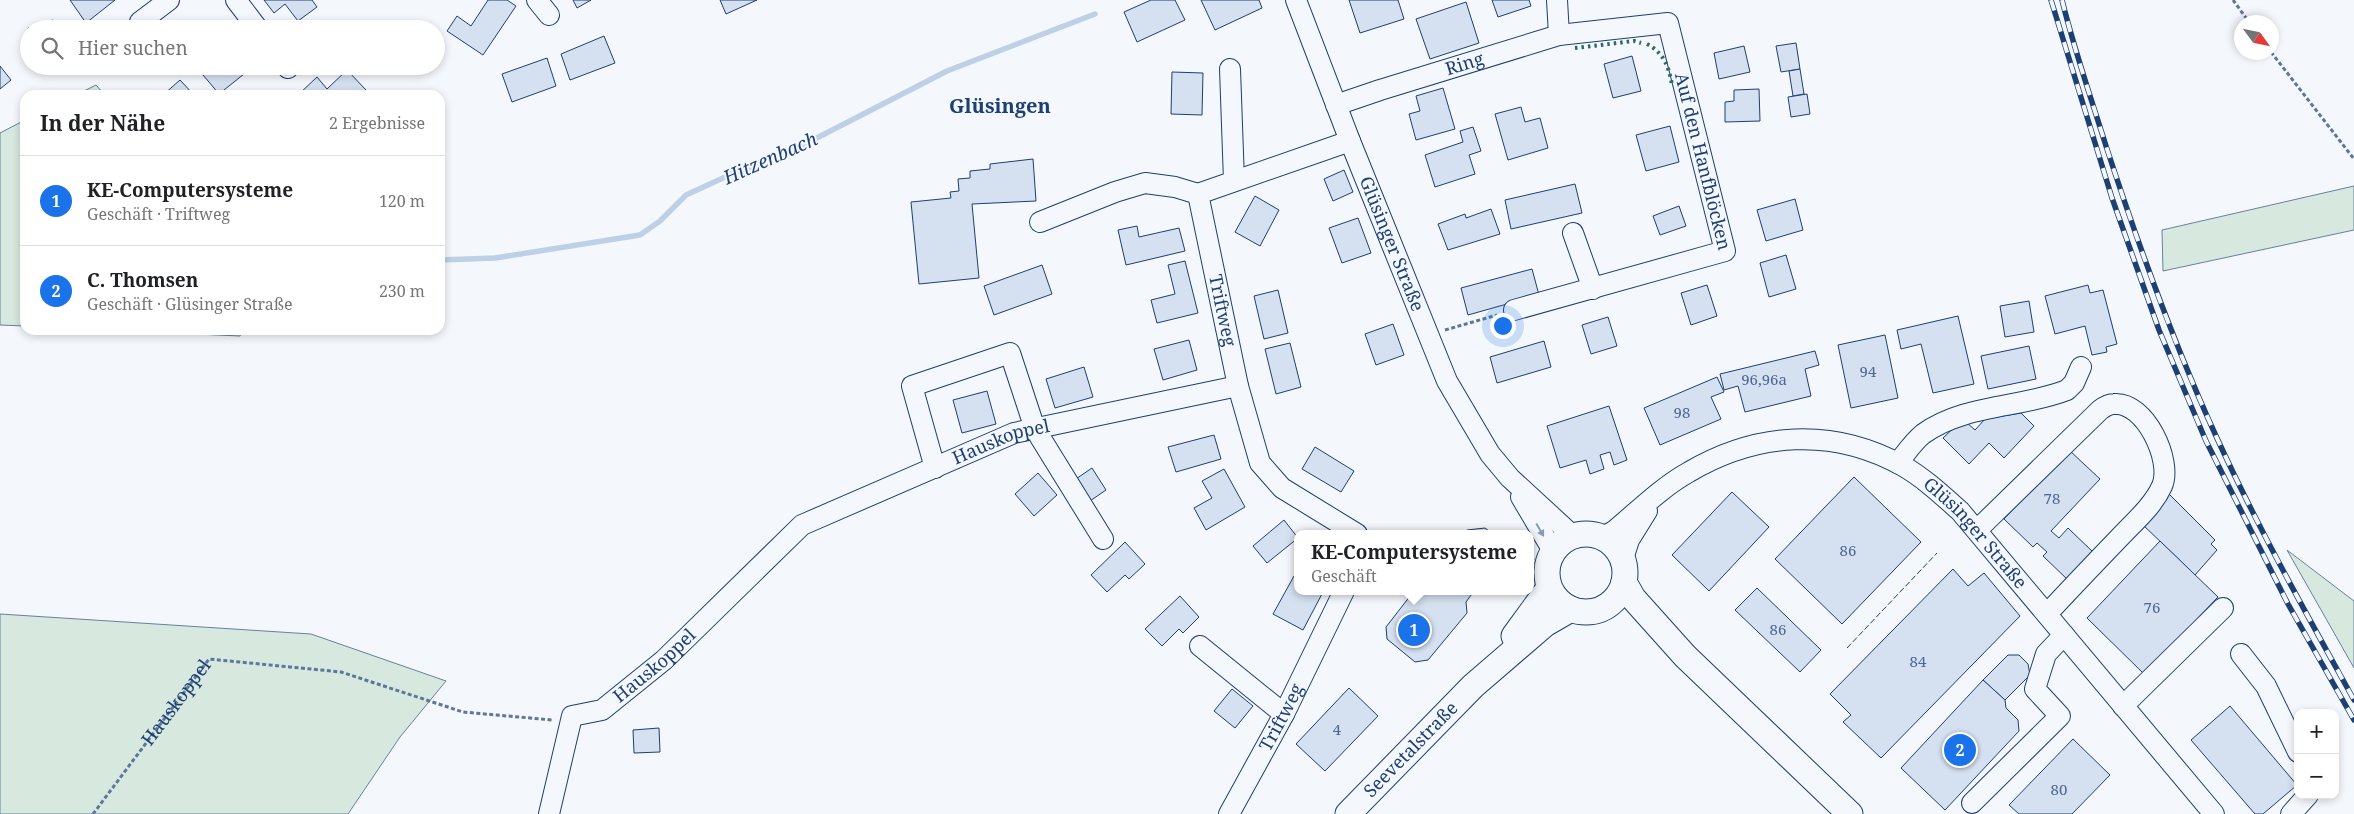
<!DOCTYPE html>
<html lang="de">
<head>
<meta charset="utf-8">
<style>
	:root { --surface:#fff; --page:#f6f6f6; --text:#202124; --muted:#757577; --line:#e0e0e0; --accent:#1a73e8 }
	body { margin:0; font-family:"Noto Serif",serif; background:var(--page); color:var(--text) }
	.controls { position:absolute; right:15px; bottom:15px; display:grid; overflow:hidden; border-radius:10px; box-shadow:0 2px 8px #0003 }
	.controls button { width:45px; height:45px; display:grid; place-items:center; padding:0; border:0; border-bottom:1px solid var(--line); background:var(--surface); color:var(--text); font:25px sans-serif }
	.compass { position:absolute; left:2234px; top:15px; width:45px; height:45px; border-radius:50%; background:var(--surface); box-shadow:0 2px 8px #0003; rotate:123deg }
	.you { position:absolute; left:1502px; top:325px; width:18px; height:18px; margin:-12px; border:4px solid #fff; border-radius:50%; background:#1a73e8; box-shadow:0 0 0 8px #1a73e833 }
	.badge { display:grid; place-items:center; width:32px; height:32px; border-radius:50%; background:var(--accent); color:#fff; font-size:16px; font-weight:700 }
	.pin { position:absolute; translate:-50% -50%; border:2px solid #fff; box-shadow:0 1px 5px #0006 }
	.popup { position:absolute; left:1294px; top:530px; width:240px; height:65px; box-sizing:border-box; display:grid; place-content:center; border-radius:10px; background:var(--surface); filter:drop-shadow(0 1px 4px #0005); font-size:16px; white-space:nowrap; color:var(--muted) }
	.popup b { font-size:19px; color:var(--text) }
	.popup::after { content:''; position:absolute; left:50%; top:100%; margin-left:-10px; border:10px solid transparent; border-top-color:var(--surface) }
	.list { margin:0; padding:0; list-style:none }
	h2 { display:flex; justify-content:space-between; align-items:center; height:65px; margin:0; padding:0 20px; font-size:21px }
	h2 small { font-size:16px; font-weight:400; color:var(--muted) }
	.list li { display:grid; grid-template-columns:32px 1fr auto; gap:15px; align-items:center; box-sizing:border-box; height:90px; padding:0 20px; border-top:1px solid var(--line) }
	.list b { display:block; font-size:19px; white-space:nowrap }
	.list p { margin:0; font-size:16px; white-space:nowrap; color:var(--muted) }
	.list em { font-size:16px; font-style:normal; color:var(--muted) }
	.icon { flex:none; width:28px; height:28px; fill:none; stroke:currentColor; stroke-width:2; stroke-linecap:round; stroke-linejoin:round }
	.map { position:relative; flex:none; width:2354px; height:814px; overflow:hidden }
	.search { position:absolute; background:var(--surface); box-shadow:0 2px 8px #0003; left:20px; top:20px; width:425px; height:55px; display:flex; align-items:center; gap:12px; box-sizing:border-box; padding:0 18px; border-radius:28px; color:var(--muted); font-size:19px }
	.panel { position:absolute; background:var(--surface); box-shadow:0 2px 8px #0003; left:20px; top:90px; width:425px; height:245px; border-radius:15px }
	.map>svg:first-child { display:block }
</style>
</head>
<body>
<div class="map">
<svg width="2354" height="814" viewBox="0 0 2354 814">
	<rect width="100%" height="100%" fill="#f4f7fb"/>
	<g fill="#d7e8df" stroke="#687fa3">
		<path d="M96,85L105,95H76Z"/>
		<path d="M25,120V326L0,325V133Z"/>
		<path d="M2354,186V230L2163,271L2162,230Z"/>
		<path d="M109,330H243L240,336Z"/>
		<path d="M2287,550L2354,601V668Z"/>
		<path d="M0,614L311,634L446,681L400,737L348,814H0Z"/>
	</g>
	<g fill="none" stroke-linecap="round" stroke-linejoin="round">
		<path stroke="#bed0e5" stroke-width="5.5" d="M440,260L495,258L640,235L660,221L686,195L736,172L774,160L947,71L1095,14"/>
	</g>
	<g fill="#d5e0f0" stroke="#1d3f73">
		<path d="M70,0H115L86,23Z"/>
		<path d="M264,0H312L317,7L298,21L285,4L274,13Z"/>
		<path d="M488,0H507L516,6L483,55L447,31L457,16L471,26Z"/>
		<path d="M573,0H591L577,8Z"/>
		<path d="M720,0H757L726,14Z"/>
		<path d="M1151,0H1175L1185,20L1137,42L1124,12Z"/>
		<path d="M1201,0H1259L1262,8L1215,30Z"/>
		<path d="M1349,0H1398L1404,19L1360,33Z"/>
		<path d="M1492,0H1529L1531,6L1498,17Z"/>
		<path d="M1466,2L1479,43L1430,59L1416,19Z"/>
		<path d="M53,20L55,29L29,30L28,28Z"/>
		<path d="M604,36L615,63L570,80L561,54Z"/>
		<path d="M1796,43L1800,69L1781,72L1776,46Z"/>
		<path d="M1744,46L1750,72L1719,79L1714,53Z"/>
		<path d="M1632,56L1641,91L1613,98L1604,64Z"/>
		<path d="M547,58L556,86L512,102L502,74Z"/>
		<path d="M0,66L11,80L0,89Z"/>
		<path d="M201,66H254L219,94L198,69Z"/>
		<path d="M1800,69L1804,94L1793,96L1789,71Z"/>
		<path d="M347,70L366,90L361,95H298L317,77L327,89Z"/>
		<path d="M1172,72L1203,73L1202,115L1171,114Z"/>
		<path d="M180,80L194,95H163Z"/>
		<path d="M1443,88L1455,129L1416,140L1409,114L1420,111L1416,96Z"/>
		<path d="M1759,89L1760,121L1725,122V102L1734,101V90Z"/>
		<path d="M1807,94L1810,114L1791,117L1788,97Z"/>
		<path d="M1521,107L1525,122L1540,118L1548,148L1508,160L1495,114Z"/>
		<path d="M1670,126L1679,162L1646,171L1636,135Z"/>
		<path d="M1473,127L1481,151L1469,155L1475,174L1435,187L1425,155L1463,142L1460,131Z"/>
		<path d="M1033,159L1036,201L972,204L979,278L919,284L911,202L951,198L950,192L959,191L958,179L970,178V171L990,169V164Z"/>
		<path d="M1344,170L1353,192L1333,201L1324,179Z"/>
		<path d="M1575,184L1582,213L1511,229L1505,200Z"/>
		<path d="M1255,196L1279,210L1260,246L1235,232Z"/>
		<path d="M1795,199L1803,230L1766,241L1757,210Z"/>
		<path d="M1679,206L1686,226L1660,235L1653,216Z"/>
		<path d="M1491,209L1500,234L1448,250L1438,224L1465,214L1466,218Z"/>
		<path d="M1358,218L1371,253L1342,263L1329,228Z"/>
		<path d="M1137,226L1139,237L1179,228L1185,251L1126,265L1118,230Z"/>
		<path d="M1786,255L1796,289L1769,297L1760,263Z"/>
		<path d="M1185,261L1198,313L1157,323L1151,300L1175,294L1168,265Z"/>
		<path d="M1042,265L1052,294L994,315L984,286Z"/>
		<path d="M1532,269L1539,295L1468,315L1461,288Z"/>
		<path d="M1707,285L1717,316L1691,325L1681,293Z"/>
		<path d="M2088,285L2090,293L2103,290L2117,344L2106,347L2107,352L2092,355L2085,326L2055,334L2045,296Z"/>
		<path d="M1278,290L1288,333L1264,339L1254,296Z"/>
		<path d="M2029,301L2034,332L2005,337L2000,306Z"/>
		<path d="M1958,316L1974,384L1933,393L1921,344L1901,349L1897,330Z"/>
		<path d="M1608,317L1617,346L1591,354L1582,325Z"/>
		<path d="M1393,324L1404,355L1376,365L1365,334Z"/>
		<path d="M1885,335L1898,398L1851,408L1838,345Z"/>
		<path d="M1189,340L1197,370L1163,380L1154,349Z"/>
		<path d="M1544,341L1551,367L1497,383L1490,357Z"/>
		<path d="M1290,343L1301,387L1276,394L1265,349Z"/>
		<path d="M2029,346L2036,379L1988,389L1981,356Z"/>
		<path d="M1815,351L1819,365L1805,369L1811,396L1745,412L1738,386L1724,390L1720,374Z"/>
		<path d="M1084,367L1093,397L1055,408L1046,379Z"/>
		<path d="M1717,377L1724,392L1711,397L1721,419L1660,445L1644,408Z"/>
		<path d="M987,391L996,424L962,433L953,400Z"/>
		<path d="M1609,406L1627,460L1614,465L1610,452L1600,455L1604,469L1590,474L1586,460L1560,468L1547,426Z"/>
		<path d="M2021,413L2034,426L2004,458L1989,443L1969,464L1943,438L1960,422H1966L1975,430L1985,419Z"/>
		<path d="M1214,435L1221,459L1176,472L1168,447Z"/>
		<path d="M1315,447L1354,471L1341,492L1302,469Z"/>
		<path d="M2069,450L2100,479L2051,531L2059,538L2068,528L2095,554L2069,581L2043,556L2047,552L2037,543L2033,547L2004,519Z"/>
		<path d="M1092,468L1106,490L1087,503L1073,481Z"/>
		<path d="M1224,469L1245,507L1206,530L1194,508L1212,498L1202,481Z"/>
		<path d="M1038,473L1057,495L1034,516L1015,494Z"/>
		<path d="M1854,477L1921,542L1842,624L1775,559Z"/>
		<path d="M1732,492L1769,527L1709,591L1672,555Z"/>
		<path d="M2168,493L2215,540L2211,544L2217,550L2195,575L2141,523Z"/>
		<path d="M1284,520L1298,538L1267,563L1253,546Z"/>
		<path d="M1485,528L1493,534H1465L1467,530Z"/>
		<path d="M2160,541L2218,597L2144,674L2087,618Z"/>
		<path d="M1125,542L1145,564L1129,579L1125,575L1107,592L1091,575Z"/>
		<path d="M1953,569L1968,586L1984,573L2020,616L1881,758L1843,722L1851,715L1830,694Z"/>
		<path d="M1294,576L1298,578V591L1323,592L1303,630L1273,614Z"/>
		<path d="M1757,588L1821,650L1800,672L1735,610Z"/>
		<path d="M1414,591H1474L1466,602L1467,613L1428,660L1415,662L1387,639L1386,627Z"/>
		<path d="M1180,596L1199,617L1183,633L1179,629L1162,646L1145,629Z"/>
		<path d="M2008,655H2019L2028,664L2030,675L2005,700L1983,680Z"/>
		<path d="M1983,680L2005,700L2006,708L2018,720L2019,731L1945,810L1901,768Z"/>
		<path d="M1349,688L1378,716L1325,771L1296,744Z"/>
		<path d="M1232,689L1253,706L1235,728L1214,711Z"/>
		<path d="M2230,706L2297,785L2263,814H2255L2191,740Z"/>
		<path d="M659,728L660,752L634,753L633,730Z"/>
		<path d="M2073,739L2110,775L2072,814H2019L2009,805Z"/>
	</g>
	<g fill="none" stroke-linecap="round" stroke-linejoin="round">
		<g stroke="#1d3f73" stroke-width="22">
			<g id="minor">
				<path d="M236,0L258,29"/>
				<path d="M537,0L549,15"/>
				<path id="s2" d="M1296,0L1350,141L1447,381L1490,454L1510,478L1573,536"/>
				<path d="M1557,0L1559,35"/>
				<path d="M140,22L169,0"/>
				<path d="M287,66L288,68"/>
				<path d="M1230,69L1234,181"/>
				<path id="s3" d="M1336,105L1380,90L1559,35L1668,23L1725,251L1514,310"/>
				<path id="s4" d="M1350,141L1198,194L1238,386L1260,463L1282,488L1357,534"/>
				<path d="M1040,222L1115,192L1145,183L1175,187L1198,194"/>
				<path d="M1573,233L1593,289"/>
				<path d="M1898,463C1906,453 1913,442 1923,434C1964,404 2022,408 2067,390L2074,383L2081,367"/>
				<path d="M935,468L912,386L1010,353L1035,429L1103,539"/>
				<path d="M1521,497L1553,551"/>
				<path d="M1977,530L2100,410C2104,407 2109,404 2114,404C2145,401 2173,461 2162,486C2153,506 2135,521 2121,536C2096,562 2071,588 2047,614"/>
				<path id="s5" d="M1603,537L1614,531C1638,511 1662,487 1689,472C1757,432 1833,427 1903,466C1924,478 1942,495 1960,511L2214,814"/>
				<path d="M1623,559L1629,540L1647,511"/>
				<path d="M1200,646L1284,714"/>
				<path d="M2241,654L2266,686L2298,752"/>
				<path d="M2123,706L2223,608"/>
				<path d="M1972,803L2060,716L2035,689L2046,654L2064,635"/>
				<path id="s6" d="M549,814L572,716L602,710L664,660L802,525L1014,433L1238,386"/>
				<path id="s7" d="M1229,814L1284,714L1344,591"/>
				<path d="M2291,814L2308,795"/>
			</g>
		</g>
		<g stroke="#1d3f73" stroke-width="27">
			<g id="major">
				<circle cx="1586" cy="573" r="39"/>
				<path d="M1624,582L1633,598L1685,656L1850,814"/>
				<path d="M1514,636L1549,588"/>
				<path id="s8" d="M1348,814L1473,686L1545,624L1571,609"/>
			</g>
		</g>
		<g stroke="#5e769c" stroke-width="3" stroke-dasharray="4 2.5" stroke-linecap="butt">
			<path d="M2233,0L2249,22"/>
			<path d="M2271,52L2354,159"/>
			<path d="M1445,330L1497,315"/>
			<path d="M1535,573L1536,559"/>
			<path id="s1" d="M93,814L209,659L341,672L463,712L552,720"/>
		</g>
		<use href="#minor" stroke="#f4f7fb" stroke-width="20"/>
		<use href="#major" stroke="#f4f7fb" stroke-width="25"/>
		<g stroke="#1d3f73" stroke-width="5.5">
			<g id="rail">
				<path d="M2051,0L2112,198L2159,330L2206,441L2288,604L2354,720"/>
				<path d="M2062,0C2074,49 2091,98 2106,146C2138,244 2173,342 2216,436C2257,526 2306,613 2354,700"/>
			</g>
		</g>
		<use href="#rail" stroke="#f4f7fb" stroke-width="4" stroke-dasharray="11" stroke-linecap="butt"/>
		<g stroke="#2c6c60" stroke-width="4" stroke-dasharray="2.5 4" stroke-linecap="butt">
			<path d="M1647,44C1664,53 1669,67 1672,85"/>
			<path d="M1575,48L1634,41L1641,43"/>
		</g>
		<path stroke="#1d3f73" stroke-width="1" stroke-dasharray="6 2.5" stroke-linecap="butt" d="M1847,648L1937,553"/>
	</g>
	<defs><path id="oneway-solid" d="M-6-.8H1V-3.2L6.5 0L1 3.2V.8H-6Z" transform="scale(1.25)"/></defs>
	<use fill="#889bb7" href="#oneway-solid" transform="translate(1540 530) rotate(60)"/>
	<g text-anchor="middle" stroke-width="4" stroke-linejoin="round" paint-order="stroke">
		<g font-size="15" fill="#4b6792">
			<text x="1868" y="377">94</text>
			<text x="1764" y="385">96,96a</text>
			<text x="1682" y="418">98</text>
			<text x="2052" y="504">78</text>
			<text x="1848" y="556">86</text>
			<text x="2152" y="613">76</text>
			<text x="1778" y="635">86</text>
			<text x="1918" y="667">84</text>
			<text x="1337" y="735">4</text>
			<text x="2059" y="795">80</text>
		</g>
		<g font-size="18" fill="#1d3f73" stroke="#f4f7fb">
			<text dy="6" stroke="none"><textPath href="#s3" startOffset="135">Ring</textPath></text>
			<text dy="6" stroke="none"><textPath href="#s3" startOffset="486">Auf den Hanfblöcken</textPath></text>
			<text dy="6" stroke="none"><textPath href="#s2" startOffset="262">Glüsinger Straße</textPath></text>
			<text dy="6" stroke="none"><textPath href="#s4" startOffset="280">Triftweg</textPath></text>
			<text dy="6" stroke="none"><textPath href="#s6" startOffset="620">Hauskoppel</textPath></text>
			<text dy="6" stroke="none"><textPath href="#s5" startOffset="432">Glüsinger Straße</textPath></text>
			<text dy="6" stroke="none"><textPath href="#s6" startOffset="200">Hauskoppel</textPath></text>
			<text dy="6" stroke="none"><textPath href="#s1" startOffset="139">Hauskoppel</textPath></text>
			<text dy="6" stroke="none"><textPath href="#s7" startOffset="110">Triftweg</textPath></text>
			<text dy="6" stroke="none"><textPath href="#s8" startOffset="90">Seevetalstraße</textPath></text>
		</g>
		<g font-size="19" font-style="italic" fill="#1d3f73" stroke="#f4f7fb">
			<text transform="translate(770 158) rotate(-24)" y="7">Hitzenbach</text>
		</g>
		<g font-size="20" font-weight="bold" fill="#1d3f73" stroke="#f4f7fb">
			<text x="1000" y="113">Glüsingen</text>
		</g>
	</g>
</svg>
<div class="controls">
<button>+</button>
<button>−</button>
</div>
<svg class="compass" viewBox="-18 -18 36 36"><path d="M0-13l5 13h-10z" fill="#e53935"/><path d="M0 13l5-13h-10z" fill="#757577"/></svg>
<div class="you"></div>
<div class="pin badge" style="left:1414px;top:630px">1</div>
<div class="popup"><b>KE-Computersysteme</b>Geschäft</div>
<div class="pin badge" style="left:1960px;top:750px">2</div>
<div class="search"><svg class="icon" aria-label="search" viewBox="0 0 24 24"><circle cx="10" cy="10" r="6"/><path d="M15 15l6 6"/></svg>Hier suchen</div>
<section class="panel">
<h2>In der Nähe<small>2 Ergebnisse</small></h2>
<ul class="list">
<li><span class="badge">1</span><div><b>KE-Computersysteme</b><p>Geschäft · Triftweg</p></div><em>120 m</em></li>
<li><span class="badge">2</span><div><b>C. Thomsen</b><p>Geschäft · Glüsinger Straße</p></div><em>230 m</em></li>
</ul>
</section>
</div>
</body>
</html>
